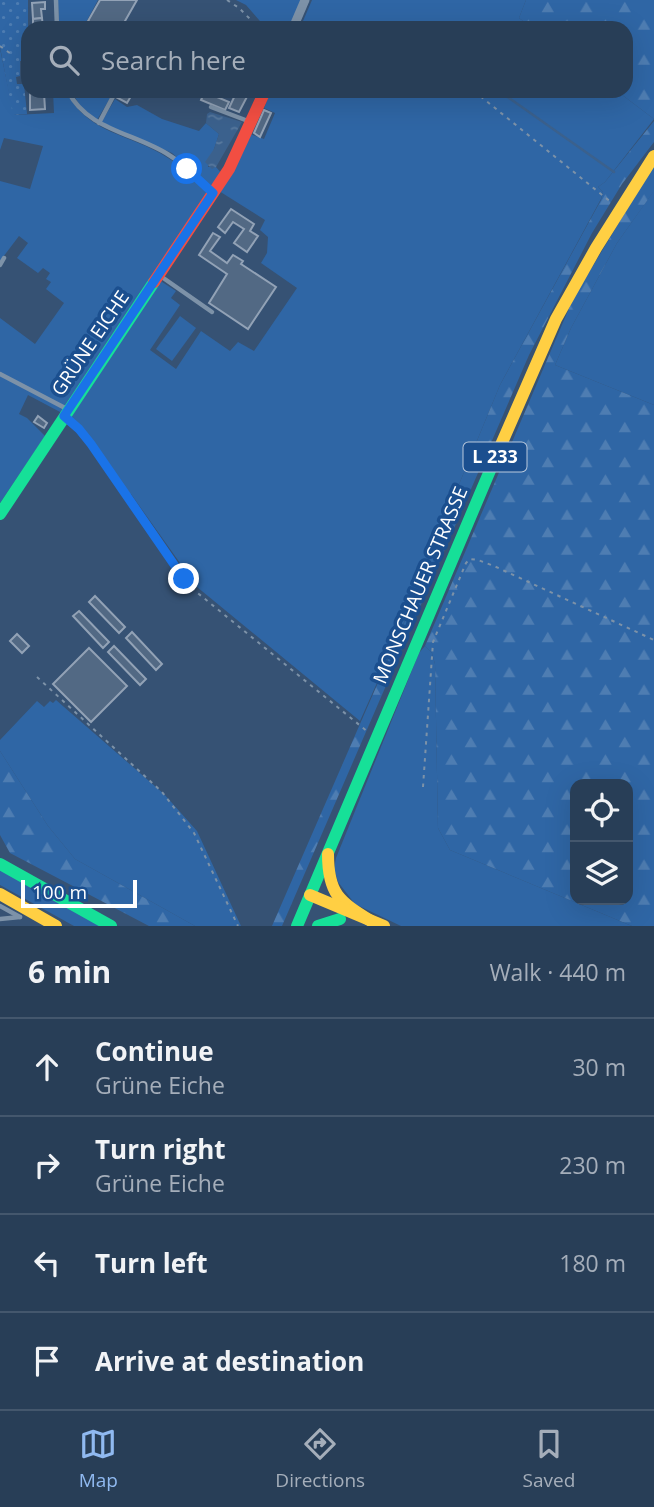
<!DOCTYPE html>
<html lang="en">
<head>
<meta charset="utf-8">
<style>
	:root { --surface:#283e57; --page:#344961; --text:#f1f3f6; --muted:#a5aeba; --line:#44576d; --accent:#90b9f0 }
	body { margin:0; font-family:"Open Sans",sans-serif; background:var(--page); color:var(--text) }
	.controls { position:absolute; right:21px; bottom:21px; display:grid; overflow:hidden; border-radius:14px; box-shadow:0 7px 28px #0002 }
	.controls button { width:63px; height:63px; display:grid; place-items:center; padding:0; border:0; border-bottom:2px solid var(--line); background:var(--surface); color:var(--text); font:35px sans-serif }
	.scale { position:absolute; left:21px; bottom:18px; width:116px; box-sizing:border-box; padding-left:7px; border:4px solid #fff; border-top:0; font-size:19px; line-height:24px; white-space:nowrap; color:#fff; -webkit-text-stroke:5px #1b4f8f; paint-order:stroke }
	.stop { position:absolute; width:21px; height:21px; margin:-16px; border:5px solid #1a73e8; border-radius:50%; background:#fff }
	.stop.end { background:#1a73e8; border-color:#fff; box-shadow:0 2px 7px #0008 }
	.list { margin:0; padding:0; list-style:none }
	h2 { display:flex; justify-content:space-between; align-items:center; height:91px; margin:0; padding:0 28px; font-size:30px }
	h2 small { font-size:23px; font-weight:400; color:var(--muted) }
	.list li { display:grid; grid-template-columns:46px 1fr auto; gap:21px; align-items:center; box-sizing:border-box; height:98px; padding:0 28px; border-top:2px solid var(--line) }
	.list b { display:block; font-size:26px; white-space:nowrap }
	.list p { margin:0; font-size:23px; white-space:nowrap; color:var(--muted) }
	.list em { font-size:23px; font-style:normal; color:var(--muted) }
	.icon { flex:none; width:38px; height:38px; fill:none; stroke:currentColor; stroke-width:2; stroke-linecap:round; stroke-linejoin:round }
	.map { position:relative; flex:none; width:654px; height:926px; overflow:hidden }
	.search { position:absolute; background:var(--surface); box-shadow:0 7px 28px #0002; left:21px; right:21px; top:21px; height:77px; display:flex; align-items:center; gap:18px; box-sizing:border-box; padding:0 24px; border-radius:21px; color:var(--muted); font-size:26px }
	.sheet { height:483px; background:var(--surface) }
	nav { display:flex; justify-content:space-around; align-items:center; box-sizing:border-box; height:98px; border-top:2px solid var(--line); background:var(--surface); font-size:19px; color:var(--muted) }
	nav a { display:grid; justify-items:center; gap:4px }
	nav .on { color:var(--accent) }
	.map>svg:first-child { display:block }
</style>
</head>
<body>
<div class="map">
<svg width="654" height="926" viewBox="0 0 654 926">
	<defs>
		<pattern id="forest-firs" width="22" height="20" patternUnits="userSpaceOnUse" patternTransform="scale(1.75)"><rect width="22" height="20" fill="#2f66a5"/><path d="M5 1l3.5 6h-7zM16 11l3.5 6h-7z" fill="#4e7db2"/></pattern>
		<pattern id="park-dots" width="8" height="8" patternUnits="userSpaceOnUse" patternTransform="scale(1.75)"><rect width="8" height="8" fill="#2f66a5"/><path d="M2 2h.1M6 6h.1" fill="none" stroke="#4e7db2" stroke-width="1.8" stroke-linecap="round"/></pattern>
		<pattern id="water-ripples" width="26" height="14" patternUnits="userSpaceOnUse" patternTransform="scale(1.75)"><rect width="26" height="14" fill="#3b618d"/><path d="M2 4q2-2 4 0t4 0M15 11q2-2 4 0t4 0" fill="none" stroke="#58799e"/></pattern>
	</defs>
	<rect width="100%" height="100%" fill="#365274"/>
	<g fill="#2f66a5">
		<path d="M58,0H98L83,28H59Z"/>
		<path d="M236,0H301L289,28H266L246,5Z"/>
		<path d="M312,0H526L519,18L533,28H300Z"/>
		<path d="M0,49L14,115L54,113L53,91H66C88,135 130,133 168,158C183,167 195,181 209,193L62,413L28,395L19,414L27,418L45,436L0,503V318L35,344L64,303L46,289L51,282L46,279L50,273L43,268L38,273L17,258L28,243L19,236L0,261V181L30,189L43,146L4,138L0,150Z"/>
		<path d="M71,91H105L112,95L97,120L81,107Z"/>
		<path d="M271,91H292L300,95L301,91H617L654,119L605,182L598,187L603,192L601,199L500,385L448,511L414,600L360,721L197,587L131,494L122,493L88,446L67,422L159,280L176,291L171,298L180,305L150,350L176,369L201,331L230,351L238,342L254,351L297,288L261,263L267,253L268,237L260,230L265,220L219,191L250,134L264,139L275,113L264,108Z"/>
		<path d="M115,99L127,107L137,105L162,119L199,131L206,123L219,134L208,167H216L222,174L210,186L172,153L101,123Z"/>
		<path d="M654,166V405L555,365L571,328L617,243L653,192L643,183Z"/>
		<path d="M180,316L196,328L172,361L156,349Z"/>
		<path d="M425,646L432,653L435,664L438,828L450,850L632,926H401L355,904L338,882L334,869L336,858L419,653Z"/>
		<path d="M56,700L164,794L197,831L241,926H195L75,859L48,826L0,751V740L37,701L44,707L50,701L53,703Z"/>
		<path d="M0,869L101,926H74L0,885Z"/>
	</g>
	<g fill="url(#forest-firs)" fill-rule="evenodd">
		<path d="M526,0H654V119L617,91H626V28H533L519,18Z"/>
		<path d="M654,121V142L622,184L592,233L529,355L282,926H272L414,600L448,511L500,385L601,200L603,192L598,187L605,182Z"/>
		<path d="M643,183L654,191L617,243L571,328L555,365L654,405V926H632L450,850L438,828L435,664L432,653L425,646L573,299ZM575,784H628V900H575Z"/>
		<path d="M0,751L48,826L75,859L195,926H149L10,853L0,835Z"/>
	</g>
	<path fill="url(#park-dots)" d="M0,0H28V61H20V76L16,77L17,84H24L27,114L13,115L0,47Z"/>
	<path fill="url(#water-ripples)" d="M210,112L242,122L216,167L212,169L205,162L214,149L219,134L206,123L207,114Z"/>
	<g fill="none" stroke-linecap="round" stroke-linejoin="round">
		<path stroke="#3b618d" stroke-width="2.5" d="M499,91L614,172"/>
	</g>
	<g fill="#526984" stroke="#92a2b6" stroke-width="2">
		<path d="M100,0H137L121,28H101L88,21Z"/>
		<path d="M45,2V9H41L42,18L33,19L32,3Z"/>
		<path d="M42,18L43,28H46H33V19Z"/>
		<path d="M119,91H134L127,103L116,97Z"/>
		<path d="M205,91H213L212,95L229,102L225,110L201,100Z"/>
		<path d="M237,91H250L239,112L229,108Z"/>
		<path d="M44,93L45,109L30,110V94Z"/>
		<path d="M264,110L271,113L260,137L254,133Z"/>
		<path d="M231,209L254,224L250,231L258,236L247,252L234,243L244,229L233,222L225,233L218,227Z"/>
		<path d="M213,233L220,237L210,251L227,263L233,255L243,261L241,264L276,287L248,329L209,303L227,274L199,255Z"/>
		<path d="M38,416L47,423L44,428L34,422Z"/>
		<path d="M95,596L125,627L119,633L89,602Z"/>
		<path d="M79,611L109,642L103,648L73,616Z"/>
		<path d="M132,632L162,664L156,670L126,638Z"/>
		<path d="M17,634L29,646L22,653L10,641Z"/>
		<path d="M114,646L146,679L140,685L108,652Z"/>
		<path d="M89,648L127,686L91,722L53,684Z"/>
	</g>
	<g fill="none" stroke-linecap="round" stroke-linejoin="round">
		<g stroke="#7d92a8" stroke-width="2" stroke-dasharray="3.5 5" stroke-linecap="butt">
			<path d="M227,0L239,8L259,28"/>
			<path d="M0,46L11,54"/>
			<path d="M474,91L612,203"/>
			<path d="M73,422L91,444L194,590L368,732"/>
			<path d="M37,677L162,792L194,833L238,926"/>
			<path d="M423,787L433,642L466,563L470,559L478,560L494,566L654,640"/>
		</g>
		<g stroke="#7d92a8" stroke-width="4.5">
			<path d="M56,0L57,28"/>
			<path d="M68,91C87,130 135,133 169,155C184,164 197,179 211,191"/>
			<path d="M211,107L248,121"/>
			<path d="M99,123L116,91"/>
			<path d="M0,265L4,258"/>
			<path d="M159,275L212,312"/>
			<path d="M0,374L67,409"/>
			<path d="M0,906L20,917"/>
			<path d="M0,919L20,917"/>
		</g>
		<path stroke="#7d92a8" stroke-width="9" d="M293,28L305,0"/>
		<g stroke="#16e098" stroke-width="12">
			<path d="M0,514L154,282"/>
			<path d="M0,864L111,926"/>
			<path d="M297,926L497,454"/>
			<path d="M318,926L340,919"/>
		</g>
		<g stroke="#ffcf43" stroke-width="12">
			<path d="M497,454L556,319L596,248L654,156"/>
			<path d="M328,854C328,894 339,901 371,921"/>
			<path d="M0,894L56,926"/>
			<path d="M310,895L384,926"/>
		</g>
		<path stroke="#f24e42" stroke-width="12" d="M154,282L229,169L265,91"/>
	</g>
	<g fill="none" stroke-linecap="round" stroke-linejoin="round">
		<path stroke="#1a73e8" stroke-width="9" d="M184,579L91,444L79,429L64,416L213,193L187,169"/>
	</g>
	<g text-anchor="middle" stroke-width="7" stroke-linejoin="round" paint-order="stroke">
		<rect fill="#1b4f8f" stroke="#bbcadd" stroke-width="2" x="463.5" y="442.5" width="63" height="29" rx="5"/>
		<g font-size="18" font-weight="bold" fill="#fff">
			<text x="495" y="463">L 233</text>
		</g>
		<g font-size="19" fill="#fff" stroke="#1b4f8f">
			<text transform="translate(90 343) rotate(-56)" y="7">GRÜNE EICHE</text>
			<text transform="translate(420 585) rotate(-67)" y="7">MONSCHAUER STRASSE</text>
		</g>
	</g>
</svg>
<div class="controls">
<button><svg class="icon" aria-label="locate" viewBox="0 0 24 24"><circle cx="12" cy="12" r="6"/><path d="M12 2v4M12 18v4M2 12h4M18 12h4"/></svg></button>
<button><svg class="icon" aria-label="layers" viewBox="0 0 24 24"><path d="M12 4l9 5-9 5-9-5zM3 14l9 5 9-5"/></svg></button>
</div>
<div class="scale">100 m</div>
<div class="stop" style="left:187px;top:169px"></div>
<div class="stop end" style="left:184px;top:579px"></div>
<div class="search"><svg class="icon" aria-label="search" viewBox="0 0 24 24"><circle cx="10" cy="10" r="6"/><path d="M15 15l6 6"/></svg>Search here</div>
</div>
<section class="sheet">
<h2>6 min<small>Walk · 440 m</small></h2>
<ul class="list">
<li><svg class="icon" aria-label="ahead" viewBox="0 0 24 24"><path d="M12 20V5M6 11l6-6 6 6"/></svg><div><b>Continue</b><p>Grüne Eiche</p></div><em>30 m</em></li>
<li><svg class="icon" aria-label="right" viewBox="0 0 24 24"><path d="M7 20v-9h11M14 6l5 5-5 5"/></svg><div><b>Turn right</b><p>Grüne Eiche</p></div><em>230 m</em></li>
<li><svg class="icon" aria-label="left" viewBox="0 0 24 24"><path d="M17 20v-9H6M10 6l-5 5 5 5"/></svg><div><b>Turn left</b></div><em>180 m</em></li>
<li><svg class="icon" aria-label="arrive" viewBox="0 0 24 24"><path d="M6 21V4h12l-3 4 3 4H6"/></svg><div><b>Arrive at destination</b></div></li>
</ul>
</section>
<nav>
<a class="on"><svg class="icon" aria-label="map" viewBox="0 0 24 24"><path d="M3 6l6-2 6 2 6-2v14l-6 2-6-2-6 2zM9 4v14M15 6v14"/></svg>Map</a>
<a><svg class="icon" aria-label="directions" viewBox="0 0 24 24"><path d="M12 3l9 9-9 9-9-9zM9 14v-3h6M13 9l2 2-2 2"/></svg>Directions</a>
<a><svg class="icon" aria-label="saved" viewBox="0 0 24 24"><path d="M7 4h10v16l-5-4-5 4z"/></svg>Saved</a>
</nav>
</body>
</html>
